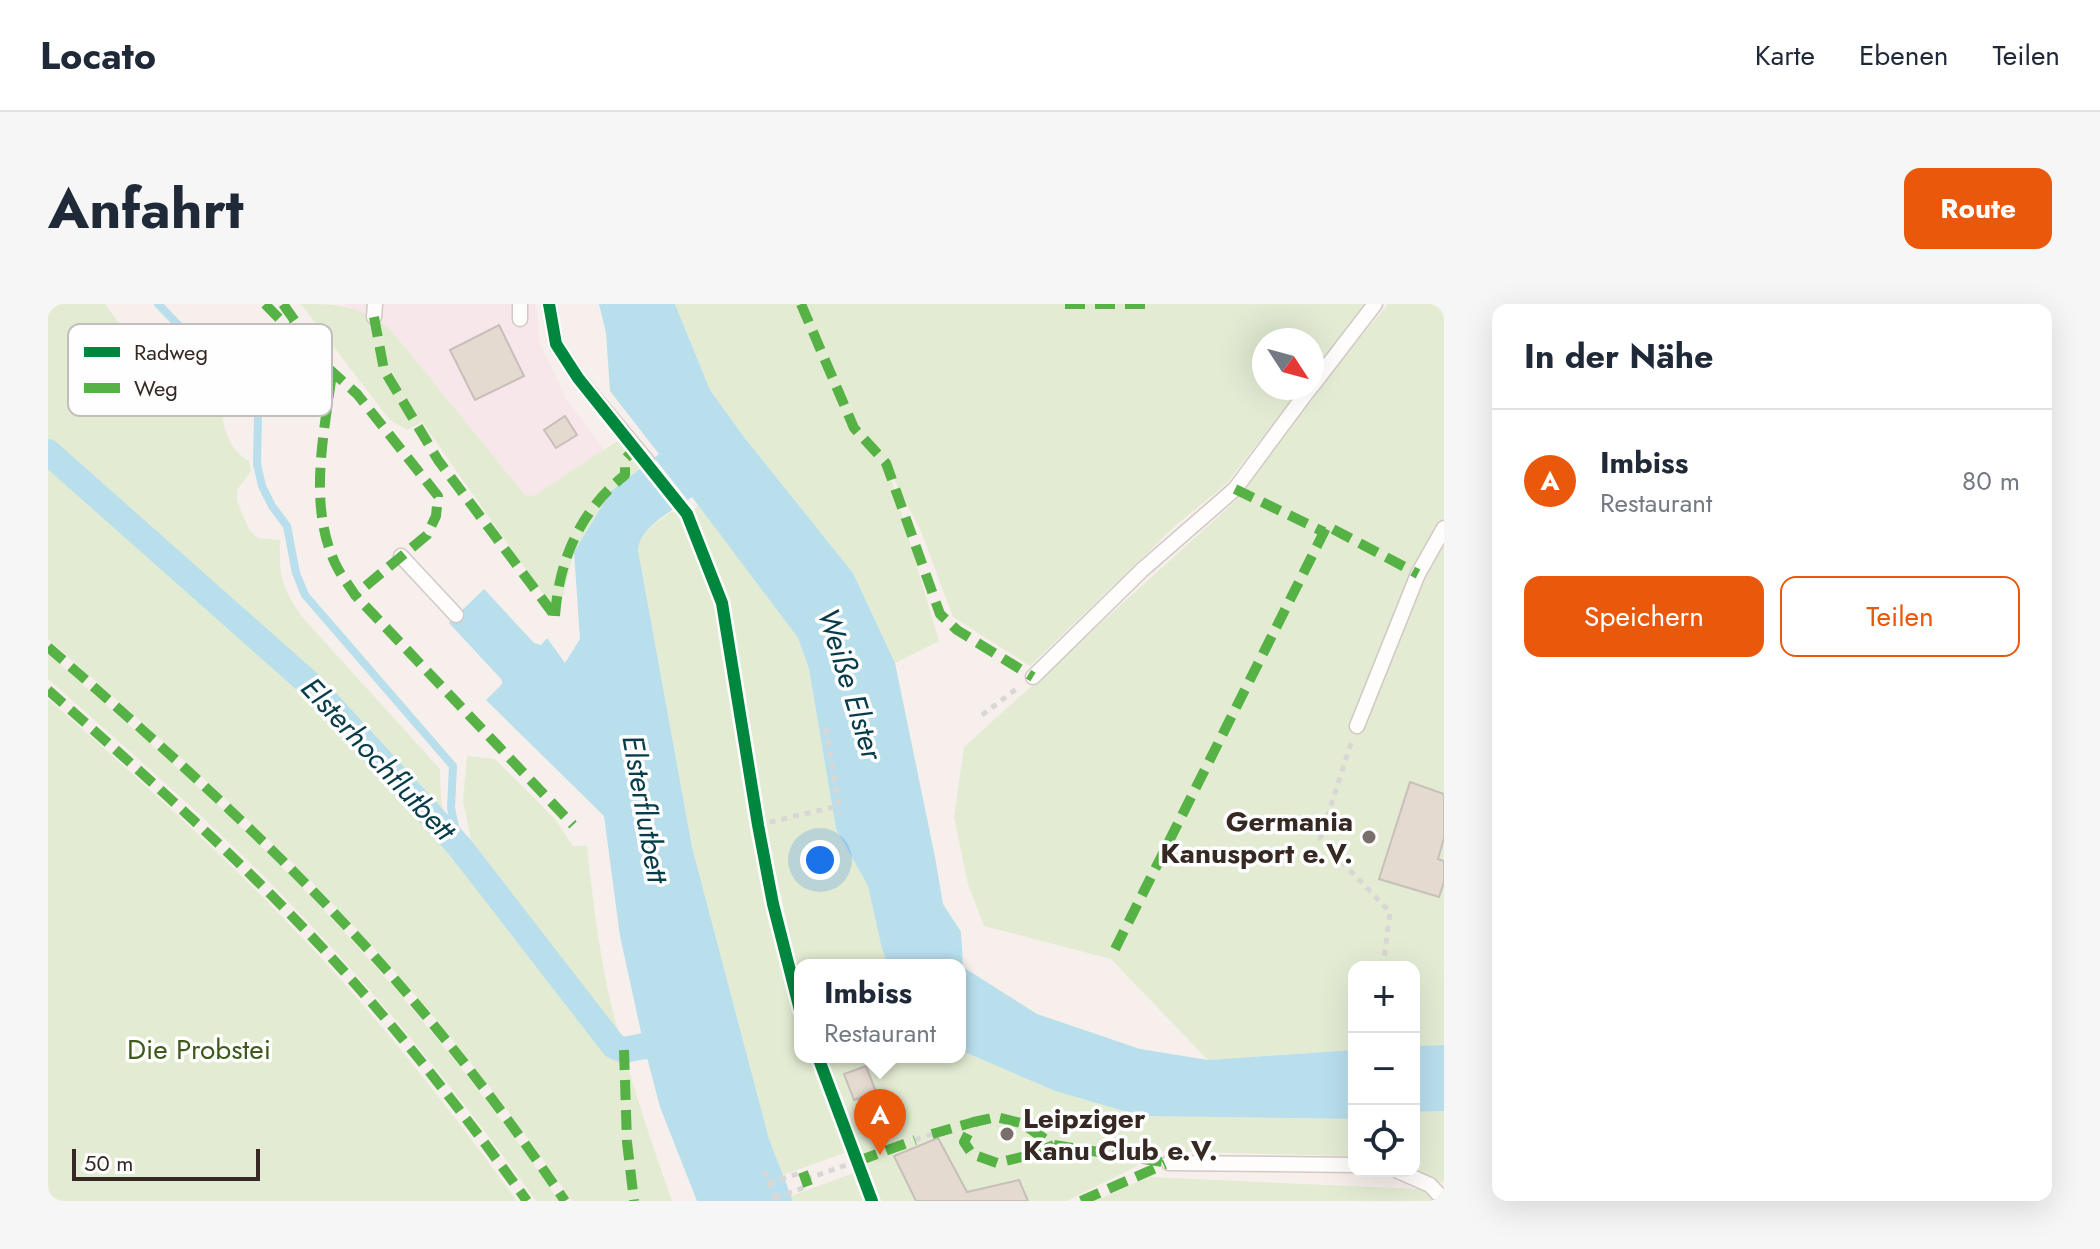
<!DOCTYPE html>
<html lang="de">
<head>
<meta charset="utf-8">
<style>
	:root { --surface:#fff; --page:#f6f6f7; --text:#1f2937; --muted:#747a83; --line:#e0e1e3; --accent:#ea580c }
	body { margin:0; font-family:Jost,sans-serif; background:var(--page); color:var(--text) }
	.controls { position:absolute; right:24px; bottom:24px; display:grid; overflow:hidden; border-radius:16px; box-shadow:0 8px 32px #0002 }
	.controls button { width:72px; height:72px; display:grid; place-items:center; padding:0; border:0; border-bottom:2px solid var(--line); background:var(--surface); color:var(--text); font:40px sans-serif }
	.compass { position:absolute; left:1204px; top:24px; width:72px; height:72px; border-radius:50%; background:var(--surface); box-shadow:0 8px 32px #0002; rotate:126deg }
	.scale { position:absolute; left:24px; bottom:20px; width:188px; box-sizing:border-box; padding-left:8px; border:4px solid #362823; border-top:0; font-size:22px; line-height:28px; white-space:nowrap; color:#362823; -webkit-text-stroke:6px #fefefe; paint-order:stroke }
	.you { position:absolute; left:772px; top:556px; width:28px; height:28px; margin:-20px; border:6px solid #fff; border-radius:50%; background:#1a73e8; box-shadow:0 0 0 12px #1a73e833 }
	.badge { display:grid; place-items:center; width:52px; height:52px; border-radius:50%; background:var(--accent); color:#fff; font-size:26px; font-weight:700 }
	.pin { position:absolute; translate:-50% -66px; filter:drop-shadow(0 2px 4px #0008) }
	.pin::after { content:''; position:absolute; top:42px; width:28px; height:24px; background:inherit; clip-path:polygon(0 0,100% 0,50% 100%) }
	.popup { position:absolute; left:746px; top:655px; width:172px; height:104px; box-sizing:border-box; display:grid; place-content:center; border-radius:16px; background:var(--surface); filter:drop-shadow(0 2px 6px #0005); font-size:26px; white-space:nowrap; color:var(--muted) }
	.popup b { font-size:30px; color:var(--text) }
	.popup::after { content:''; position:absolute; left:50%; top:100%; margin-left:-16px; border:16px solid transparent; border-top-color:var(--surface) }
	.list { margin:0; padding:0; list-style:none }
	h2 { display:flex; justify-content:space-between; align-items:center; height:104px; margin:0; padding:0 32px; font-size:34px }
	h2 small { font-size:26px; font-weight:400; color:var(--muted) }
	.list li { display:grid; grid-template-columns:52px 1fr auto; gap:24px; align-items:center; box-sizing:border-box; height:144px; padding:0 32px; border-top:2px solid var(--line) }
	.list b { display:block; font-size:30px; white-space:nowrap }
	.list p { margin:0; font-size:26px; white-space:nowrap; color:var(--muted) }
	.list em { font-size:26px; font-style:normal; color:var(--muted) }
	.actions { display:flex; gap:16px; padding:24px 32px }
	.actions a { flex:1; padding:18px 0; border:2px solid var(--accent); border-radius:16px; text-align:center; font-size:28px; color:var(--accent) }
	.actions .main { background:var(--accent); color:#fff }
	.icon { flex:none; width:44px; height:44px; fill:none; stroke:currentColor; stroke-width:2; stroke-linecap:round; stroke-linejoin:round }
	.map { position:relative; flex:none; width:1396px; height:897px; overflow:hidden; border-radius:16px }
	header { display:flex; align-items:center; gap:48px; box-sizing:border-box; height:112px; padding:0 40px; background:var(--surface); border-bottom:2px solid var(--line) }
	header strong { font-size:38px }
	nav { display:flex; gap:44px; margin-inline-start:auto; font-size:28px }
	.intro { display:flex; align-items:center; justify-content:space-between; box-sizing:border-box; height:192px; padding:0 48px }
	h1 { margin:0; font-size:56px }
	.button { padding:20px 36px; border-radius:16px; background:var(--accent); color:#fff; font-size:28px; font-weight:700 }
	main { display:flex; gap:48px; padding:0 48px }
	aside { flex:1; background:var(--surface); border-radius:16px; box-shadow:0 8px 32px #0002 }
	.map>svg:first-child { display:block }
</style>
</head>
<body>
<header>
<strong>Locato</strong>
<nav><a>Karte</a><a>Ebenen</a><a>Teilen</a></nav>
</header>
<div class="intro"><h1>Anfahrt</h1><a class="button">Route</a></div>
<main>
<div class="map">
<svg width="1396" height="897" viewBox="0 0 1396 897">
	<rect width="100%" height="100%" fill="#f6efeb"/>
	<path fill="#f7e6ea" d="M295,0H488L491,37L518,95L557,147L485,192L477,191L343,26Z"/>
	<g fill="#e3ecd3">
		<path d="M0,0H57C91,45 99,73 162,66L169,73C174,105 172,141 201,157L203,167L189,186V197L201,226L210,234L232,236C231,273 233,283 255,314L392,465C393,505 393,517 419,548L424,540L415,497L419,452L447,455L507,515L525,542H539C544,591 550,639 560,687C576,758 600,828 624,897H524C444,779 352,666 251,565C170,485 85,410 0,335Z"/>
		<path d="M253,0C292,0 312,1 343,26L477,191L485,192L571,136L592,162L591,165L563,187L526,248L512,304H505L374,118L359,126L341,115Z"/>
		<path d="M627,0H1319L1264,69V36H1216V84H1253L1178,180L1127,222L982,362L905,313L873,227L840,164L891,337L847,359L805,269L696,133L662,86Z"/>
		<path d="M1340,0H1396V741L1366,742V663H1306V746L1160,756L1063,655L936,622L920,580L906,513L916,443L1192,193L1273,81Z"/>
		<path d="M651,201L750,334L761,365L788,525L820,582L834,645L840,661H752V678L717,520L681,297L646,205Z"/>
		<path d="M623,208H629L634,215L666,300L702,522L718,602L742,700L752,727V753H762L799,848L735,871L721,835L644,543L590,246C592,227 609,219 623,208Z"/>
		<path d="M0,350C53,397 107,443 159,491C290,612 410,749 511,897H488C410,788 326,685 232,589C159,514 79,445 0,375Z"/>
		<path d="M0,395C90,474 180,554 262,642C337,722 404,808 469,897H0Z"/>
		<path d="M912,746L1007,787L1093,812L1306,815V852L1107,847L1089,862L1019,897H833L778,753H912Z"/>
		<path d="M1396,807V877L1390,879L1366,865V808Z"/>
		<path d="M806,869L816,897H745L743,892Z"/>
		<path d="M1101,873L1367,885L1382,881L1396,897H1046Z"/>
	</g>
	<g fill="#b9dfed">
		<path d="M551,0H627L662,86L696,133L805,269L847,359L887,553L895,600L913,628L915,663L989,710L1092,745L1160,756L1306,746V815L1093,812L1007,787L912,746V661H840L834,645L820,582L788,525L761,365L750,334L644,193C626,206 592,222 590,246L644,543L721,835L745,897H649L612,803L596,742L572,632L556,512L438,396L454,380V376L401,319L436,285L486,339L493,341L499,334L517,359L532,335L526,248L563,187L611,150L562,87L558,29Z"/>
		<path d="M1396,741V807L1366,808V742Z"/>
	</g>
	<path fill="#f6efeb" d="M605,152L641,198L627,208L592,162Z"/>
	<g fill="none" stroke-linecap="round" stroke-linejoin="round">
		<path stroke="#b9dfed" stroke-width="8" d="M110,0L200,93L210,112L209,160L214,182L224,202L239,222L248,269L257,291L405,462L403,504L411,542"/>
		<path stroke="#b9dfed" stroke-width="26" d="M0,148L265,383L411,542L566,742L576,746L596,742L630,745"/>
	</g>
	<g fill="#e4dad0" stroke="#c7bfb9" stroke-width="2">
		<path d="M451,21L476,72L427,96L402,46Z"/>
		<path d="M517,112L529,131L508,144L496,126Z"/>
		<path d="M1362,478L1396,490V534L1390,555L1396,557V578L1391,593L1331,575Z"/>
		<path d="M818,762L828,788L806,796L796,770Z"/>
		<path d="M890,834L919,888L971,876L980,897H868L846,852Z"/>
	</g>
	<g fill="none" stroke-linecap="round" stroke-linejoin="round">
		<g stroke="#d2c9c4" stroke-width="17">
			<g id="service">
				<path d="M472,0V15"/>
				<path d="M501,0L508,40L530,74L599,157"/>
				<path d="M326,13L327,0"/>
				<path d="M1264,82L1327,0"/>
				<path d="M353,252L408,311"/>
				<path d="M985,373L1094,266L1187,185L1262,84"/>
				<path d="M1309,422L1370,270L1396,224"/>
				<path d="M1121,859L1306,861"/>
				<path d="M1350,867L1382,881L1396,896"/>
			</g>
		</g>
		<g stroke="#d9d7d6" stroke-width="5" stroke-dasharray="6 6" stroke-linecap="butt">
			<path d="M934,411L971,383"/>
			<path d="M778,424L792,509"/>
			<path d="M1303,439L1272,535L1342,608L1335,663"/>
			<path d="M710,521L790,502"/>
			<path d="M867,836L884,830"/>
			<path d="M717,867L728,896"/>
			<path d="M758,875L810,857"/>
			<path d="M721,879L755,868"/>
			<path d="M727,894L760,882"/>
		</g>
		<use href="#service" stroke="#fefdfc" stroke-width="14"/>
		<g stroke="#56b245" stroke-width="10" stroke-dasharray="20 10" stroke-linecap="butt">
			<path d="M217,0L252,36"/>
			<path d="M235,0L284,69C276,131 260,200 287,259C292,270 300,280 307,291L525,521"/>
			<path d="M753,0L806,124L838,159L892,310L909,326L985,373"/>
			<path d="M1017,0H1107"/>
			<path d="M326,13L336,66L390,156L507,312"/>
			<path d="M280,64L309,90L390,192L388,212L379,231L307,291"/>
			<path d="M1187,185L1276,228"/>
			<path d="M507,312C511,256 532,207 577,171V155L588,144"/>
			<path d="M0,343C84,416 168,490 247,569C347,668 438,780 517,897"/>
			<path d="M0,386C91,466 182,546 265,634C343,716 413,805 479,897"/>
			<path d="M1067,645L1279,222L1370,270"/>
			<path d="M576,746L579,838L586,897"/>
			<path d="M884,830L926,818"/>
			<path d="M1006,841L982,851L949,859L924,850L916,838L926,818L948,813L973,819L1006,841L1121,859"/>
			<path d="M810,857L867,836"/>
			<path d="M755,868L760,882"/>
			<path d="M1033,897L1117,860"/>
		</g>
		<g stroke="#fefefe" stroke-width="17">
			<g id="cycleway">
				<path d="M501,0L508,40L530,74L639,210L674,299L710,521L725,600L752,706"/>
				<path d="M770,753L824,897"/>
			</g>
		</g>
		<use href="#cycleway" stroke="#00873e" stroke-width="12"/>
	</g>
	<g fill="#796e69" stroke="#fefefe" stroke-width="3">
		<circle cx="1321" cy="533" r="8"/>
		<circle cx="959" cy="830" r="8"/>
	</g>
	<g text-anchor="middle" stroke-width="7" stroke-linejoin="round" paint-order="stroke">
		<g font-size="28" font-weight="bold" fill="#362823" stroke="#fefefe" text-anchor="end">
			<text x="1305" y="527">Germania<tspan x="1305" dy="32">Kanusport e.V.</tspan></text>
			<text x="975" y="824" text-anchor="start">Leipziger<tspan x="975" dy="32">Kanu Club e.V.</tspan></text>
		</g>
		<g font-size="28" fill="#3e5a1a" stroke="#fefefe">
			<text x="151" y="755">Die Probstei</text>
		</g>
		<g font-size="30" font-style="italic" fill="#073c4b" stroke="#fefefe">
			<text transform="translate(802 380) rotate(73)" y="10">Weiße Elster</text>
			<text transform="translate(330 455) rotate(47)" y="10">Elsterhochflutbett</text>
			<text transform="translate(597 505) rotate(80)" y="10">Elsterflutbett</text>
		</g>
	</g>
	<rect x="20" y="20" width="264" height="92" rx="12" fill="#fefefe" stroke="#c2bebc" stroke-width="2"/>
	<rect x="36" y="43" width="36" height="10" fill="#00873e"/>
	<rect x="36" y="79" width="36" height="10" fill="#56b245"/>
	<g font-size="22" fill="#362823">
		<text x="86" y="56">Radweg</text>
		<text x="86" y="92">Weg</text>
	</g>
</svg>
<div class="controls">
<button>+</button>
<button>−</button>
<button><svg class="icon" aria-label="locate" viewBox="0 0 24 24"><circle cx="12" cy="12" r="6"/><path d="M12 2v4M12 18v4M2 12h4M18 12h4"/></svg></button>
</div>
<svg class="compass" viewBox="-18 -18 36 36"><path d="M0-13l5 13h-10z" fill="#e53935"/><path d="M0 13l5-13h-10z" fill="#747a83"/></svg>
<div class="scale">50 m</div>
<div class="you"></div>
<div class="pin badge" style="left:832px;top:851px">A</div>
<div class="popup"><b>Imbiss</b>Restaurant</div>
</div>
<aside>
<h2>In der Nähe<small></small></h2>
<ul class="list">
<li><span class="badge">A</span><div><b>Imbiss</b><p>Restaurant</p></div><em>80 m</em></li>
</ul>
<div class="actions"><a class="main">Speichern</a><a>Teilen</a></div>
</aside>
</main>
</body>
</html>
